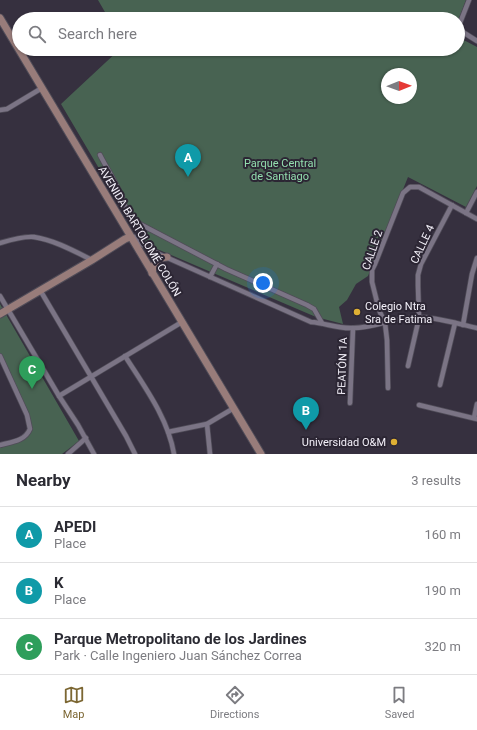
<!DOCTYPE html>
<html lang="en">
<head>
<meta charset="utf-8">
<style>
	:root { --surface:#fff; --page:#f7f7f7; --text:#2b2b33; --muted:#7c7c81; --line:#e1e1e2; --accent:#7c6733 }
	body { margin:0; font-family:Roboto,sans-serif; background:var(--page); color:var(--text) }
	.compass { position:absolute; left:381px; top:68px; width:36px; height:36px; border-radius:50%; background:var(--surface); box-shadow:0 1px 3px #0004; rotate:89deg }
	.you { position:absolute; left:263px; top:283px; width:14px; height:14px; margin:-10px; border:3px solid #fff; border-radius:50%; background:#1a73e8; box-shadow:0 0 0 6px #1a73e833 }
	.badge { display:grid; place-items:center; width:26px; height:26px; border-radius:50%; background:var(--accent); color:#fff; font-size:13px; font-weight:700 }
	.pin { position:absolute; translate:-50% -33px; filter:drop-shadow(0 1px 2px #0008) }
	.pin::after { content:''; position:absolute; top:21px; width:14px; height:12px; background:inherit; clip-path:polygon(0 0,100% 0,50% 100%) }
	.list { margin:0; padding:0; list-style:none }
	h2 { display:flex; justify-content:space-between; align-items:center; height:52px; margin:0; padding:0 16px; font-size:17px }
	h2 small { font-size:13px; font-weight:400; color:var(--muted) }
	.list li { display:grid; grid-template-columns:26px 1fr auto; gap:12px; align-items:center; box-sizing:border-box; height:56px; padding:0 16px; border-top:1px solid var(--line) }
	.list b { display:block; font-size:15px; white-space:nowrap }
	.list p { margin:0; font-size:13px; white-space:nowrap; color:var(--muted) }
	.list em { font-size:13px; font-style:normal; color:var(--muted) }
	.icon { flex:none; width:22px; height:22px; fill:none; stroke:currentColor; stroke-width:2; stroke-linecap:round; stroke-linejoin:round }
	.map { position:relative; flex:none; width:477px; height:454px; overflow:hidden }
	.search { position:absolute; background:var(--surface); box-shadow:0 1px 3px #0004; left:12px; right:12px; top:12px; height:44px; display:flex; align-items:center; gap:10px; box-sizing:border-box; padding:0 14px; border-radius:22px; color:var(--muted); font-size:15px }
	.sheet { height:220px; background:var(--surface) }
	nav { display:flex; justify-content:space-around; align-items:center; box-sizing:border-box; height:56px; border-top:1px solid var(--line); background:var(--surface); font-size:11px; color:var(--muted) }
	nav a { display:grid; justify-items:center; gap:2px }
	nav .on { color:var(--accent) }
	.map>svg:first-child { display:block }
</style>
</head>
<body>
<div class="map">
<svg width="477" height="454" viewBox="0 0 477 454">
	<rect width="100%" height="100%" fill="#36303f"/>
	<g fill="#486352" fill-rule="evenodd">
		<path d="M98,0H466L458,21V19H109Z"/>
		<path d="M458,37L477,47V186L466,207L408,177L368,276L356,284L347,300L339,307L343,324L316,317L143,243L61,104L120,49H458ZM387,74H411V98H387Z"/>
		<path d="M0,304L79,441L62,454H0V448L14,443L26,436L30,419L0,359Z"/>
	</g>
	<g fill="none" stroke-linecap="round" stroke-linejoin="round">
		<g stroke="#504c58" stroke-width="6">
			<g id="minor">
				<path d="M458,28L469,0"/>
				<path d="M458,29L477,41"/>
				<path d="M0,110L7,109L42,88"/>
				<path d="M100,155C106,167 114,179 119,191C125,205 126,213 138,223L226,269L307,305L314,309L322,323"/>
				<path d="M466,213L477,192"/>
				<path d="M134,237L140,243L150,250L311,322C326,323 337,329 353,328C372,328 389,320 407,318C431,315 454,323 477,328"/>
				<path d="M0,243C10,240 23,236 34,237C54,240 74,251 92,260"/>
				<path d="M210,277L217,264"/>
				<path d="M40,290L126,436L135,454"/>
				<path d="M0,296L59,396L78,425L94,454"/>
				<path d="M463,325L472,274L477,258"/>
				<path d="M0,356L27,415L30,429C25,441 12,442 0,445"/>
				<path d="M125,356C144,386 168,418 174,454"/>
				<path d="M408,366L419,318L418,286V275L421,264L452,205"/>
				<path d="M440,385L455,323"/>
				<path d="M388,388L387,340L385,323L379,310L372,282V270L375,264L403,193L410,187H419L477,219"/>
				<path d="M59,396L182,322"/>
				<path d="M350,403L353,328"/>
				<path d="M419,405L477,419"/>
				<path d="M474,418L477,404"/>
				<path d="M207,424L210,454"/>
				<path d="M168,432L207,424L234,408"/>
				<path d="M68,454L86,438"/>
			</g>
		</g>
		<g stroke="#504c58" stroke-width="9">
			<g id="secondary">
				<path d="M0,18L261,454"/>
				<path d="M152,273C154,263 156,258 167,257"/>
				<path d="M0,314L92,260L125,239L130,237"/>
			</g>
		</g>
		<use href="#minor" stroke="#7b7485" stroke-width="4.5"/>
		<use href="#secondary" stroke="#987c7a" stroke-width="7"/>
	</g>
	<g fill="#dfb034" stroke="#2c2634" stroke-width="1.5">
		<circle cx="357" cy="312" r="4"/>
		<circle cx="394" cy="442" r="4"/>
	</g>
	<g text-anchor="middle" stroke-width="4" stroke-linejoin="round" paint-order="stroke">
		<g font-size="11" fill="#93dfaf" stroke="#2c2634">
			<text x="280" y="167">Parque Central<tspan x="280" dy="13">de Santiago</tspan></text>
		</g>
		<g font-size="11" fill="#f3f0f9" stroke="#2c2634">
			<text transform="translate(140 231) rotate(59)" y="4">AVENIDA BARTOLOMÉ COLÓN</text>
			<text transform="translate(422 244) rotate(-65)" y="4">CALLE 4</text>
			<text transform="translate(372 250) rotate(-71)" y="4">CALLE 2</text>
			<text transform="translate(342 366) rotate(-88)" y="4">PEATÓN 1A</text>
		</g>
		<g font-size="11" fill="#f3f0f9" stroke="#2c2634" text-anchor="start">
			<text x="365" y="310">Colegio Ntra<tspan x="365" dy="13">Sra de Fatima</tspan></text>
			<text x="386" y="446" text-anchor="end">Universidad O&amp;M</text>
		</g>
	</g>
</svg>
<svg class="compass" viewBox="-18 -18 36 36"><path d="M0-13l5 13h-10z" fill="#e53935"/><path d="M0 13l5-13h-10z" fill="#7c7c81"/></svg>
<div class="you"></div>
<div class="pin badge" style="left:188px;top:177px;background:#0f9aa8">A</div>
<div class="pin badge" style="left:306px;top:430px;background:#0f9aa8">B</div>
<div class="pin badge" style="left:32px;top:389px;background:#2e9e5b">C</div>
<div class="search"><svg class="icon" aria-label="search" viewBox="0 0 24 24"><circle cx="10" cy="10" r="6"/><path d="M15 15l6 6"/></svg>Search here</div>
</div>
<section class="sheet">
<h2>Nearby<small>3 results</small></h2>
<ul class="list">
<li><span class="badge" style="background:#0f9aa8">A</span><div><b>APEDI</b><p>Place</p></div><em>160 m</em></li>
<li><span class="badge" style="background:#0f9aa8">B</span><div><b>K</b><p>Place</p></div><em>190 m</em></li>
<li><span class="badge" style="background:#2e9e5b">C</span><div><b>Parque Metropolitano de los Jardines</b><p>Park · Calle Ingeniero Juan Sánchez Correa</p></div><em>320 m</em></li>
</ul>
</section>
<nav>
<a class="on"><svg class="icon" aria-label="map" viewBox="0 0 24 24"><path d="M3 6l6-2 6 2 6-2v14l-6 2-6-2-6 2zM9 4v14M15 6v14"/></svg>Map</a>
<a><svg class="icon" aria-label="directions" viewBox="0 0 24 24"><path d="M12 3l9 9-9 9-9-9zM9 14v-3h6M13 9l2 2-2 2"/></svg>Directions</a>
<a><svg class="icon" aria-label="saved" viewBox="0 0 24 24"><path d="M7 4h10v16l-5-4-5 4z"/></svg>Saved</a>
</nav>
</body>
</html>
